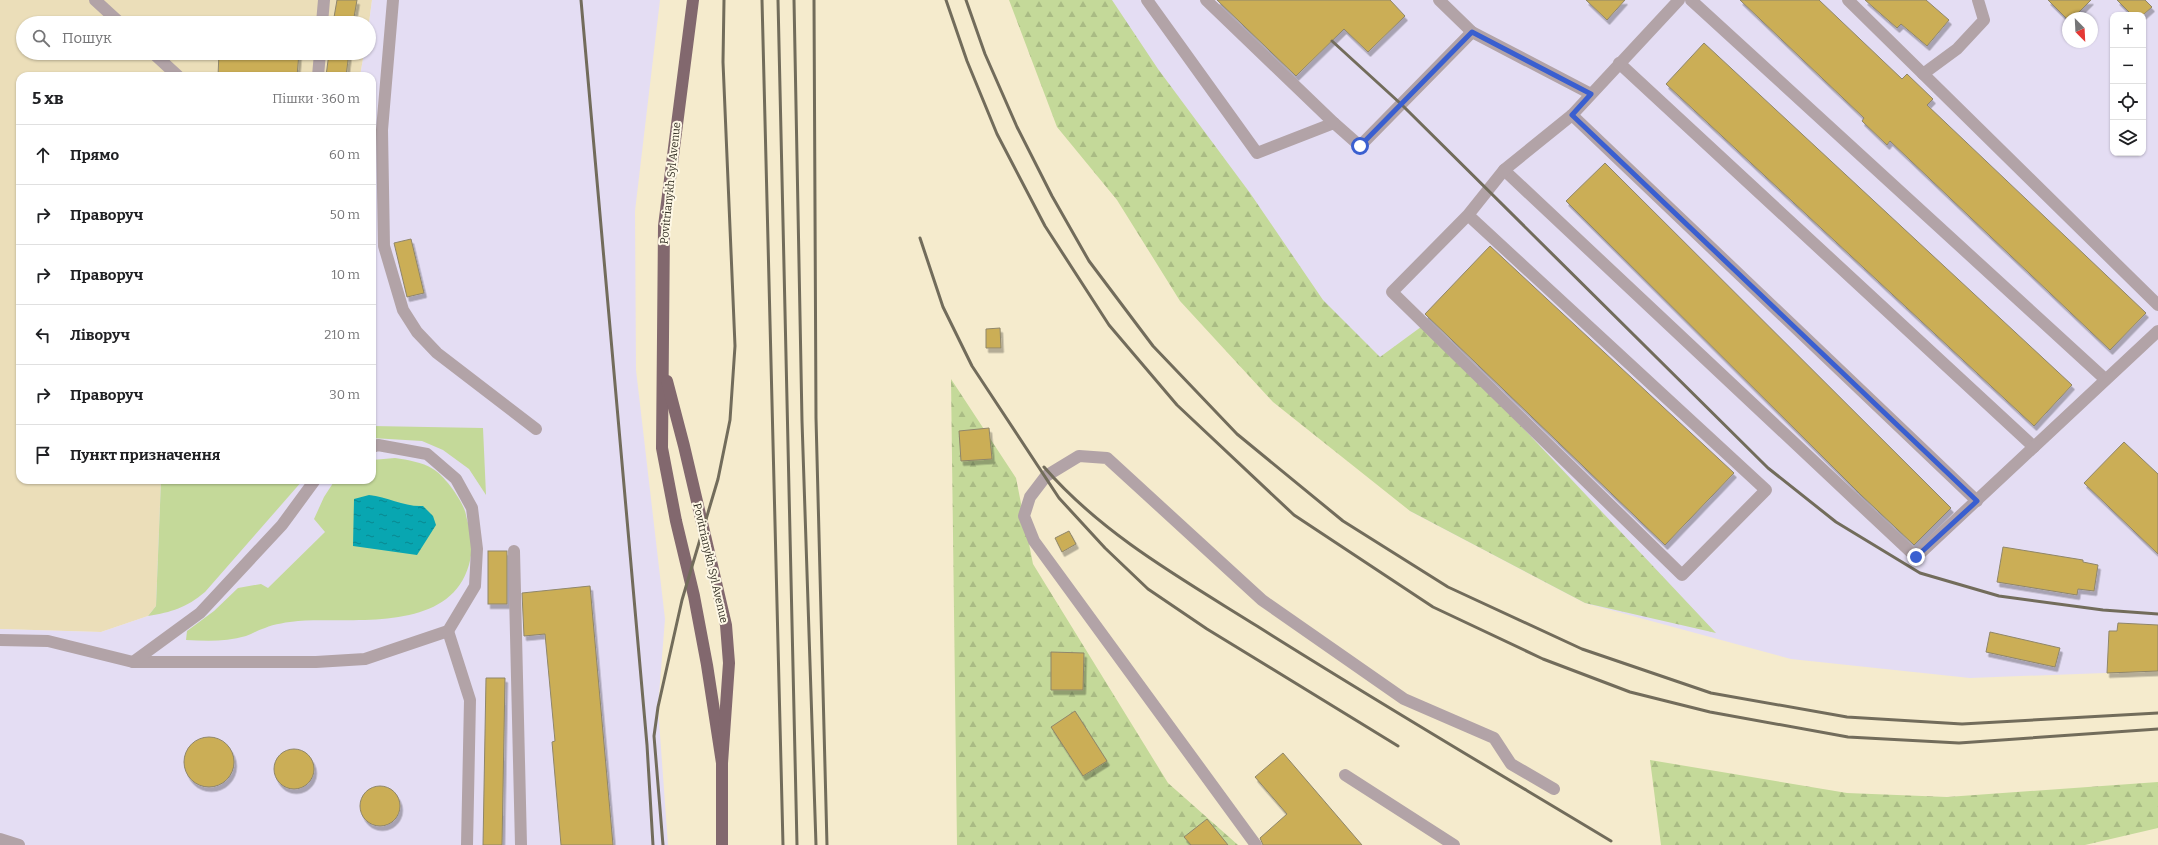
<!DOCTYPE html>
<html lang="uk">
<head>
<meta charset="utf-8">
<style>
	:root { --surface:#fff; --page:#f2f2f2; --text:#202124; --muted:#757577; --line:#e0e0e0 }
	body { margin:0; font-family:Bitter,serif; background:var(--page); color:var(--text) }
	.controls { position:absolute; right:12px; top:12px; display:grid; overflow:hidden; border-radius:8px; box-shadow:0 1px 3px #0004 }
	.controls button { width:36px; height:36px; display:grid; place-items:center; padding:0; border:0; border-bottom:1px solid var(--line); background:var(--surface); color:var(--text); font:20px sans-serif }
	.compass { position:absolute; left:2062px; top:12px; width:36px; height:36px; border-radius:50%; background:var(--surface); box-shadow:0 1px 3px #0004; rotate:156deg }
	.stop { position:absolute; width:12px; height:12px; margin:-9px; border:3px solid #3a5fd0; border-radius:50%; background:#fff }
	.stop.end { background:#3a5fd0; border-color:#fff; box-shadow:0 1px 4px #0008 }
	.list { margin:0; padding:0; list-style:none }
	h2 { display:flex; justify-content:space-between; align-items:center; height:52px; margin:0; padding:0 16px; font-size:17px }
	h2 small { font-size:13px; font-weight:400; color:var(--muted) }
	.list li { display:grid; grid-template-columns:26px 1fr auto; gap:12px; align-items:center; box-sizing:border-box; height:60px; padding:0 16px; border-top:1px solid var(--line) }
	.list b { display:block; font-size:15px; white-space:nowrap }
	.list em { font-size:13px; font-style:normal; color:var(--muted) }
	.icon { flex:none; width:22px; height:22px; fill:none; stroke:currentColor; stroke-width:2; stroke-linecap:round; stroke-linejoin:round }
	.map { position:relative; flex:none; width:2158px; height:845px; overflow:hidden }
	.search { position:absolute; background:var(--surface); box-shadow:0 1px 3px #0004; left:16px; top:16px; width:360px; height:44px; display:flex; align-items:center; gap:10px; box-sizing:border-box; padding:0 14px; border-radius:22px; color:var(--muted); font-size:15px }
	.panel { position:absolute; background:var(--surface); box-shadow:0 1px 3px #0004; left:16px; top:72px; width:360px; height:412px; border-radius:12px }
	.map>svg:first-child { display:block }
</style>
</head>
<body>
<div class="map">
<svg width="2158" height="845" viewBox="0 0 2158 845">
	<defs>
		<pattern id="forest-firs" width="22" height="20" patternUnits="userSpaceOnUse"><rect width="22" height="20" fill="#c4d999"/><path d="M5 1l3.5 6h-7zM16 11l3.5 6h-7z" fill="#a9bb84"/></pattern>
		<pattern id="water-ripples" width="26" height="14" patternUnits="userSpaceOnUse"><rect width="26" height="14" fill="#08a6b1"/><path d="M2 4q2-2 4 0t4 0M15 11q2-2 4 0t4 0" fill="none" stroke="#098890"/></pattern>
		<filter id="shadow"><feDropShadow dx="2.5" dy="4.5" stdDeviation="0" flood-color="#0004"/></filter>
	</defs>
	<rect width="100%" height="100%" fill="#f5ebcd"/>
	<path fill="#ebdeb9" d="M0,0H372L369,23H23V53H364L360,76H20V480H161L156,606L148,616L101,632L0,629Z"/>
	<g fill="#e4ddf3" fill-rule="evenodd">
		<path d="M372,0H660L635,211L636,370L665,619L658,707L668,845H0V629L101,632L148,616L156,606L161,480H372V76H360L364,53H369V23Z"/>
		<path d="M1059,0H2158V671L1970,678L1791,659L1585,603L1410,511L1068,49ZM2113,15H2143V153H2113ZM2068,18H2092V42H2068Z"/>
	</g>
	<g fill="#c4d999">
		<path d="M372,426L483,428L486,495L469,469L443,450L422,441L372,438Z"/>
		<path d="M395,458C408,460 422,462 433,469C444,475 464,502 466,515C468,525 473,537 472,547C465,636 358,617 298,621C288,622 274,624 265,628C258,630 252,634 246,636C226,642 206,641 186,640L187,631L214,611L238,588L261,584L268,588L325,532L314,519L324,497L335,480H372V460Z"/>
		<path d="M161,480H303L205,592C186,608 172,612 148,616L156,606Z"/>
	</g>
	<g fill="url(#forest-firs)">
		<path d="M1009,0H1112L1158,69L1250,193L1323,300L1380,357L1425,324L1716,633L1585,603L1410,511L1273,402L1180,301L1117,200L1057,127Z"/>
		<path d="M951,379L1016,478L1033,564L1168,783L1238,845H957Z"/>
		<path d="M1650,760L1847,793L1947,797L2158,782V828L2085,845H1661Z"/>
	</g>
	<path fill="url(#water-ripples)" d="M369,495C388,497 404,507 423,506L433,516L436,525L417,555L353,546L354,499Z"/>
	<g fill="#cbae57" stroke="#8f866a" filter="url(#shadow)">
		<path d="M337,0H357L353,23H333Z"/>
		<path d="M1217,0H1390L1405,16L1368,52L1344,29L1296,76Z"/>
		<path d="M1586,0H1625L1607,20Z"/>
		<path d="M1740,0H1819L1902,79L1907,74L1933,99L1927,105L2146,313L2110,350L1890,141L1887,145L1862,121L1864,118Z"/>
		<path d="M1865,0H1926L1949,20L1927,46L1901,24L1897,28Z"/>
		<path d="M2048,0H2091L2073,18H2068V20Z"/>
		<path d="M2117,0H2145L2152,7L2143,15H2132Z"/>
		<path d="M1704,43L2072,385L2034,426L1666,84Z"/>
		<path d="M219,53H299L297,76H218Z"/>
		<path d="M329,53H349L346,76H326Z"/>
		<path d="M1605,163L1951,508L1914,545L1860,494L1566,201Z"/>
		<path d="M411,239L424,293L407,297L394,243Z"/>
		<path d="M1490,246L1734,473L1665,545L1425,314Z"/>
		<path d="M1000,328L1001,348H986V329Z"/>
		<path d="M989,428L992,459L961,461L959,431Z"/>
		<path d="M2124,442L2158,474V554L2084,483Z"/>
		<path d="M1069,531L1076,544L1062,552L1055,538Z"/>
		<path d="M2003,547L2083,560V562L2098,565L2094,591L2078,589L2077,595L1997,582Z"/>
		<rect x="488" y="551" width="19" height="53"/>
		<path d="M590,586L613,845H561L552,742L555,741L545,634L524,636L522,593Z"/>
		<path d="M2118,623L2158,625V671L2107,673L2109,631H2117Z"/>
		<path d="M1990,632L2060,648L2055,667L1986,652Z"/>
		<path d="M1051,652L1084,653L1083,690H1051Z"/>
		<path d="M486,678H505L502,845H483Z"/>
		<path d="M1075,711L1107,761L1083,776L1051,727Z"/>
		<circle cx="209" cy="762" r="25"/>
		<circle cx="294" cy="769" r="20"/>
		<path d="M1283,753L1362,845H1263L1260,838L1287,814L1255,777Z"/>
		<circle cx="380" cy="806" r="20"/>
		<path d="M1207,819L1228,845H1191L1184,837Z"/>
	</g>
	<g fill="none" stroke-linecap="round" stroke-linejoin="round">
		<g stroke="#b2a3a7" stroke-width="12">
			<path d="M95,0L120,23"/>
			<path d="M393,0L382,130L384,246L403,310L417,332L437,353L536,429"/>
			<path d="M1147,0L1257,153L1334,123L1360,146L1472,32L1591,94"/>
			<path d="M1206,0L1334,123"/>
			<path d="M1439,0L1472,32"/>
			<path d="M1691,0L2105,379"/>
			<path d="M1848,0L2158,305"/>
			<path d="M322,23L324,0"/>
			<path d="M153,53L178,76"/>
			<path d="M1619,63L2034,447"/>
			<path d="M1923,74L1957,49L1984,20L1978,0"/>
			<path d="M318,76L320,53"/>
			<path d="M1572,115L1977,501"/>
			<path d="M1504,170L1916,557L2158,331"/>
			<path d="M1468,215L1766,490L1682,575L1392,292L1468,215L1504,170L1572,115L1679,0"/>
			<path d="M514,551L521,845"/>
			<path d="M448,631L470,700L467,845"/>
			<path d="M0,640L48,641L133,662H316L365,659L448,631L475,586L477,549L472,508L456,479L427,454L378,445L372,447"/>
			<path d="M133,662L200,613L282,525L315,480"/>
			<path d="M1345,775L1454,845"/>
			<path d="M0,839L19,845"/>
			<path d="M1256,845L1034,541L1024,516L1030,497L1046,476L1079,456L1107,458L1262,600L1404,699L1494,738L1511,764L1554,789"/>
		</g>
		<g stroke="#82686e" stroke-width="12">
			<path d="M693,0L664,226L662,448L676,521L694,596L707,665L722,763"/>
			<path d="M667,381L684,446L726,625L729,663L722,763V845"/>
		</g>
		<g stroke="#726c5b" stroke-width="3">
			<path d="M581,0L647,745L653,845"/>
			<path d="M762,0L783,845"/>
			<path d="M778,0L797,845"/>
			<path d="M794,0L802,421L816,845"/>
			<path d="M814,0L816,418L827,845"/>
			<path d="M946,0L967,61L997,134L1045,226L1109,325L1177,405L1294,515L1433,607L1543,659L1630,692L1710,712L1848,737L1959,743L2158,729"/>
			<path d="M966,0L985,54L1017,127L1052,196L1089,261L1153,346L1237,434L1343,521L1448,587L1582,649L1711,693L1847,717L1962,724L2158,713"/>
			<path d="M1332,41L1401,104L1768,468L1836,522L1920,573L1999,596L2103,610L2158,614"/>
			<path d="M920,238L943,307L972,366L1059,498L1105,548L1148,589L1207,629L1398,746"/>
			<path d="M1044,467C1103,535 1182,579 1257,626C1374,700 1493,770 1611,841"/>
			<path d="M663,845L654,736L658,707L682,600L718,479L730,420L735,346L723,62L724,0"/>
		</g>
	</g>
	<g fill="none" stroke-linecap="round" stroke-linejoin="round">
		<path stroke="#3a5fd0" stroke-width="5" d="M1360,146L1472,32L1591,94L1572,115L1977,501L1916,557"/>
	</g>
	<g text-anchor="middle" stroke-width="4" stroke-linejoin="round" paint-order="stroke">
		<g font-size="11" fill="#332f24" stroke="#fef8e6">
			<text transform="translate(670 183) rotate(-84)" y="4">Povitrianykh Syl Avenue</text>
			<text transform="translate(711 563) rotate(77)" y="4">Povitrianykh Syl Avenue</text>
		</g>
	</g>
</svg>
<div class="controls">
<button>+</button>
<button>−</button>
<button><svg class="icon" aria-label="locate" viewBox="0 0 24 24"><circle cx="12" cy="12" r="6"/><path d="M12 2v4M12 18v4M2 12h4M18 12h4"/></svg></button>
<button><svg class="icon" aria-label="layers" viewBox="0 0 24 24"><path d="M12 4l9 5-9 5-9-5zM3 14l9 5 9-5"/></svg></button>
</div>
<svg class="compass" viewBox="-18 -18 36 36"><path d="M0-13l5 13h-10z" fill="#e53935"/><path d="M0 13l5-13h-10z" fill="#757577"/></svg>
<div class="stop" style="left:1360px;top:146px"></div>
<div class="stop end" style="left:1916px;top:557px"></div>
<div class="search"><svg class="icon" aria-label="search" viewBox="0 0 24 24"><circle cx="10" cy="10" r="6"/><path d="M15 15l6 6"/></svg>Пошук</div>
<section class="panel">
<h2>5 хв<small>Пішки · 360 m</small></h2>
<ul class="list">
<li><svg class="icon" aria-label="ahead" viewBox="0 0 24 24"><path d="M12 20V5M6 11l6-6 6 6"/></svg><div><b>Прямо</b></div><em>60 m</em></li>
<li><svg class="icon" aria-label="right" viewBox="0 0 24 24"><path d="M7 20v-9h11M14 6l5 5-5 5"/></svg><div><b>Праворуч</b></div><em>50 m</em></li>
<li><svg class="icon" aria-label="right" viewBox="0 0 24 24"><path d="M7 20v-9h11M14 6l5 5-5 5"/></svg><div><b>Праворуч</b></div><em>10 m</em></li>
<li><svg class="icon" aria-label="left" viewBox="0 0 24 24"><path d="M17 20v-9H6M10 6l-5 5 5 5"/></svg><div><b>Ліворуч</b></div><em>210 m</em></li>
<li><svg class="icon" aria-label="right" viewBox="0 0 24 24"><path d="M7 20v-9h11M14 6l5 5-5 5"/></svg><div><b>Праворуч</b></div><em>30 m</em></li>
<li><svg class="icon" aria-label="arrive" viewBox="0 0 24 24"><path d="M6 21V4h12l-3 4 3 4H6"/></svg><div><b>Пункт призначення</b></div></li>
</ul>
</section>
</div>
</body>
</html>
